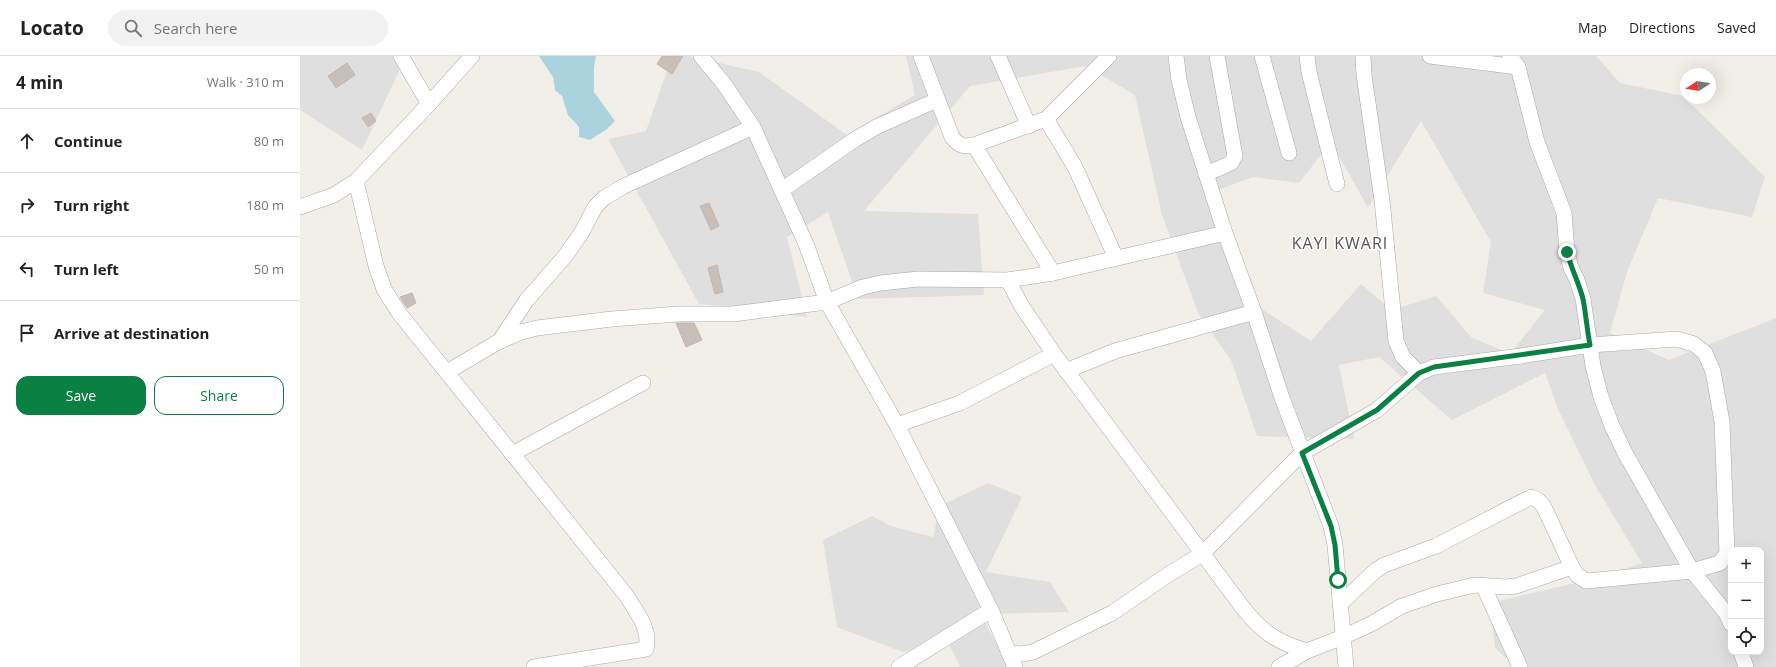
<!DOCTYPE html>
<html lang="en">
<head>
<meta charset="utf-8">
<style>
	:root { --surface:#fff; --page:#f2f2f2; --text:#222; --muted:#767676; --line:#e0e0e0; --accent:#0b8043 }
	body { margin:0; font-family:"Open Sans",sans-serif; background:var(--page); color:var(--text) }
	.controls { position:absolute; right:12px; bottom:12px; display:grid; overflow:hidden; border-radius:8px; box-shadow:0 4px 16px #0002 }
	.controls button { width:36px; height:36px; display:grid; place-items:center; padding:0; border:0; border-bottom:1px solid var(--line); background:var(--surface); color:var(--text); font:20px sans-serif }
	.compass { position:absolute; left:1380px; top:12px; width:36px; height:36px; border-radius:50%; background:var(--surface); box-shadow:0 4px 16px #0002; rotate:258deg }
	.stop { position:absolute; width:12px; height:12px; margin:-9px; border:3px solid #0b8043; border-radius:50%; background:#fff }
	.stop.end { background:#0b8043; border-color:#fff; box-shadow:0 1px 4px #0008 }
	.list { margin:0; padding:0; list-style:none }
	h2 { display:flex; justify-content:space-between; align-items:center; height:52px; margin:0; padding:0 16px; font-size:17px }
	h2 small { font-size:13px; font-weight:400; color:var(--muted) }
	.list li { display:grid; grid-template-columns:26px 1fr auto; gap:12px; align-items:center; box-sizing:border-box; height:64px; padding:0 16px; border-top:1px solid var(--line) }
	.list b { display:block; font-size:15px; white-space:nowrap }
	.list em { font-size:13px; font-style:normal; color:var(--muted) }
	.actions { display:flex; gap:8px; padding:12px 16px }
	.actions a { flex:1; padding:9px 0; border:1px solid var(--accent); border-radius:12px; text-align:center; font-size:14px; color:var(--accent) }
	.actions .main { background:var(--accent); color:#fff }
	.icon { flex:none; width:22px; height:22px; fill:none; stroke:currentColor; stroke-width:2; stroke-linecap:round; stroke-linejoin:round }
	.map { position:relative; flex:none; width:1476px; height:611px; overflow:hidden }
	header { display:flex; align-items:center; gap:24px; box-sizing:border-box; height:56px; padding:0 20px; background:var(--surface); border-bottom:1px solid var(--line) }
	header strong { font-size:19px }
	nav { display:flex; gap:22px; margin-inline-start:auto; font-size:14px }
	.search { width:280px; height:36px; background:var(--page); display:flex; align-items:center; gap:10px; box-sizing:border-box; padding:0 14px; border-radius:22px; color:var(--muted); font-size:15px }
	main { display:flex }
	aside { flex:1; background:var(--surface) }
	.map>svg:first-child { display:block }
</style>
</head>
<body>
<header>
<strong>Locato</strong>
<div class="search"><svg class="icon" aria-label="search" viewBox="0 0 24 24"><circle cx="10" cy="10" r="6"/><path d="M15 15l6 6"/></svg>Search here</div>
<nav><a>Map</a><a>Directions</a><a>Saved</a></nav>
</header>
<main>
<aside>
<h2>4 min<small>Walk · 310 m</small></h2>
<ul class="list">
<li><svg class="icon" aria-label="ahead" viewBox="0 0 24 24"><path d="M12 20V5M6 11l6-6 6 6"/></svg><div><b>Continue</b></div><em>80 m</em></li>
<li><svg class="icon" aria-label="right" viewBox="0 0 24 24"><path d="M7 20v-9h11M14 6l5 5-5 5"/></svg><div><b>Turn right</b></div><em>180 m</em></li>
<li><svg class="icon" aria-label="left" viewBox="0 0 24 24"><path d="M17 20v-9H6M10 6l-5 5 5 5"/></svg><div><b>Turn left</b></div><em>50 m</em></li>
<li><svg class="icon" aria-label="arrive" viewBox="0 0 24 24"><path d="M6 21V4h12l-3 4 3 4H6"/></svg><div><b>Arrive at destination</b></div></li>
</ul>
<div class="actions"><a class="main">Save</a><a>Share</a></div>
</aside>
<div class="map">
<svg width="1476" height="611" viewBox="0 0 1476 611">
	<rect width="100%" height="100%" fill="#f2efe9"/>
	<g fill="#e0dfdf" fill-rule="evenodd">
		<path d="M0,0H106L62,94L0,54Z"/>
		<path d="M372,0H389L459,16L547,79L615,39L606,0H1296L1320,27L1383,40L1465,121L1452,161L1358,142L1327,216L1310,277L1369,304L1476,262V611H1216L1195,592L1190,547L1301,521L1342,507L1296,431L1258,353L1245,317L1152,364L1079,301L1039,309L1054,383L957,380L931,304L899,259L862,159L835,39L786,10L670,30L564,155L678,158L684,239L558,243L528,156L487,181L507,261L399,248L308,83L346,75ZM1121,65L1191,186L1183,237L1245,254L1210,298L1171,281L1136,240L1092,254L1061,228L1011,285L957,250L910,137L953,121L999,127L1031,86L1068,152ZM1431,494H1461V596H1431Z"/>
		<path d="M688,427L722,441L686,516L750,526L769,556L681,558L707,609L705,611H660L648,586L603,596L537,571L523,484L572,460L591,470L633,481L640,450Z"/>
	</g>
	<path fill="#aad3df" d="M239,0H296L294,11V36L315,65L307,73L290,84L279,81V71L268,59L262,40L255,34L253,21Z"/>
	<g fill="#c7bfb8" stroke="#c4b6ab">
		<path d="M362,0H383L372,18L357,8Z"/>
		<path d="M47,7L55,19L36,32L28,20Z"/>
		<path d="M71,57L76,65L68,71L62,62Z"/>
		<path d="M409,147L419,170L411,174L400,150Z"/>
		<path d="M417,209L423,236L415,238L408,212Z"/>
		<path d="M112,237L116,247L107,252L100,241Z"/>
		<path d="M376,267H394L402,284L386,291Z"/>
	</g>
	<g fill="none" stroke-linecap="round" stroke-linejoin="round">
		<g stroke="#a9a9a9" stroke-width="16">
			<g id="minor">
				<path d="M101,0L129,48"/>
				<path d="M401,0L424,28L453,71L506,188L527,246L597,369L691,554L715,611"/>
				<path d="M621,0L652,81C659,90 663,91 674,89L746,63L809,0"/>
				<path d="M698,0L729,70"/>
				<path d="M876,0L879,24L888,61L925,177L954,256L982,342L1031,470L1035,489L1046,611"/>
				<path d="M962,0L989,97"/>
				<path d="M1007,0L1009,16L1037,128"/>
				<path d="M1063,0L1064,19L1082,144L1096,285L1103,301L1119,317"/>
				<path d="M1130,0L1218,11"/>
				<path d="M1210,0L1218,11L1237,86L1264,157L1267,196L1271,212L1277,224L1283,243L1293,310L1301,341L1312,370L1325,397L1392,515L1426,557L1431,568"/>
				<path d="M746,63L775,111L816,202"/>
				<path d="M674,89L753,217"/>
				<path d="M906,118L931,107L935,100L917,0"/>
				<path d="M56,125L76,210L84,233L99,257L326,539C336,556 351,572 346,593L234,611"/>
				<path d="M482,134L554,84L578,70L637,44"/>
				<path d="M0,151L34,139L56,125L129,48L172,0"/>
				<path d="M708,224L721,249L754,298L943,552C962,576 978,587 1007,595"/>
				<path d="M199,286L226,245L266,199L282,176L295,151L304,142L322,131L453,71"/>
				<path d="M766,315L815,295L954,256"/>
				<path d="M147,316L198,286L221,276L237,272L312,263L378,258H433L527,246L563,231L581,227L618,223L708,224L753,217L925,177"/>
				<path d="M597,369L660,347L754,298"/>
				<path d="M212,398L343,327"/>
				<path d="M1183,529L1220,611"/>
				<path d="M1441,596L1446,611"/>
				<path d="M709,597L721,598L733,596L812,557L869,518L902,498L1002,397L1077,354L1119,317L1134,311L1221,300L1290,289L1377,283L1394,288L1405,297L1413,315L1422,366L1427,497L1420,507L1392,515L1286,525L1277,519L1272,511L1244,451L1238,444L1231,441L1136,490L1084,509L1075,515L1040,548"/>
				<path d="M599,611L691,554"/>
				<path d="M979,611L1007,595L1043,581L1071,568L1102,550L1137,538L1175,529L1206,531L1216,530L1272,511"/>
			</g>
		</g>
		<use href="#minor" stroke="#fff" stroke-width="15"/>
	</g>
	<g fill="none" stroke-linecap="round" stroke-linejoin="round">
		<path stroke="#0b8043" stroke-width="5" d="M1038,524L1035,489L1031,470L1002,397L1077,354L1119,317L1134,311L1290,289C1287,274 1286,258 1283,243C1279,227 1271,212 1267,196"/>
	</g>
	<g text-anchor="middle" stroke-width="3" stroke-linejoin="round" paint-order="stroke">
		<g font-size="16" letter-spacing="1" fill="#555" stroke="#fff">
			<text x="1040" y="193">KAYI KWARI</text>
		</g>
	</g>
</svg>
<div class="controls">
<button>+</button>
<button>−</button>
<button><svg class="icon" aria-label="locate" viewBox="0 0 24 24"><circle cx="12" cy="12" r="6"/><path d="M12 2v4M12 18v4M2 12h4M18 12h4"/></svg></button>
</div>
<svg class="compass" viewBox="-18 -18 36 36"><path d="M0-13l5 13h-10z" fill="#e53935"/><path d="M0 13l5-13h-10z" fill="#767676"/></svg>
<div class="stop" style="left:1038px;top:524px"></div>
<div class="stop end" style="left:1267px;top:196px"></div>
</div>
</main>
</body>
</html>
